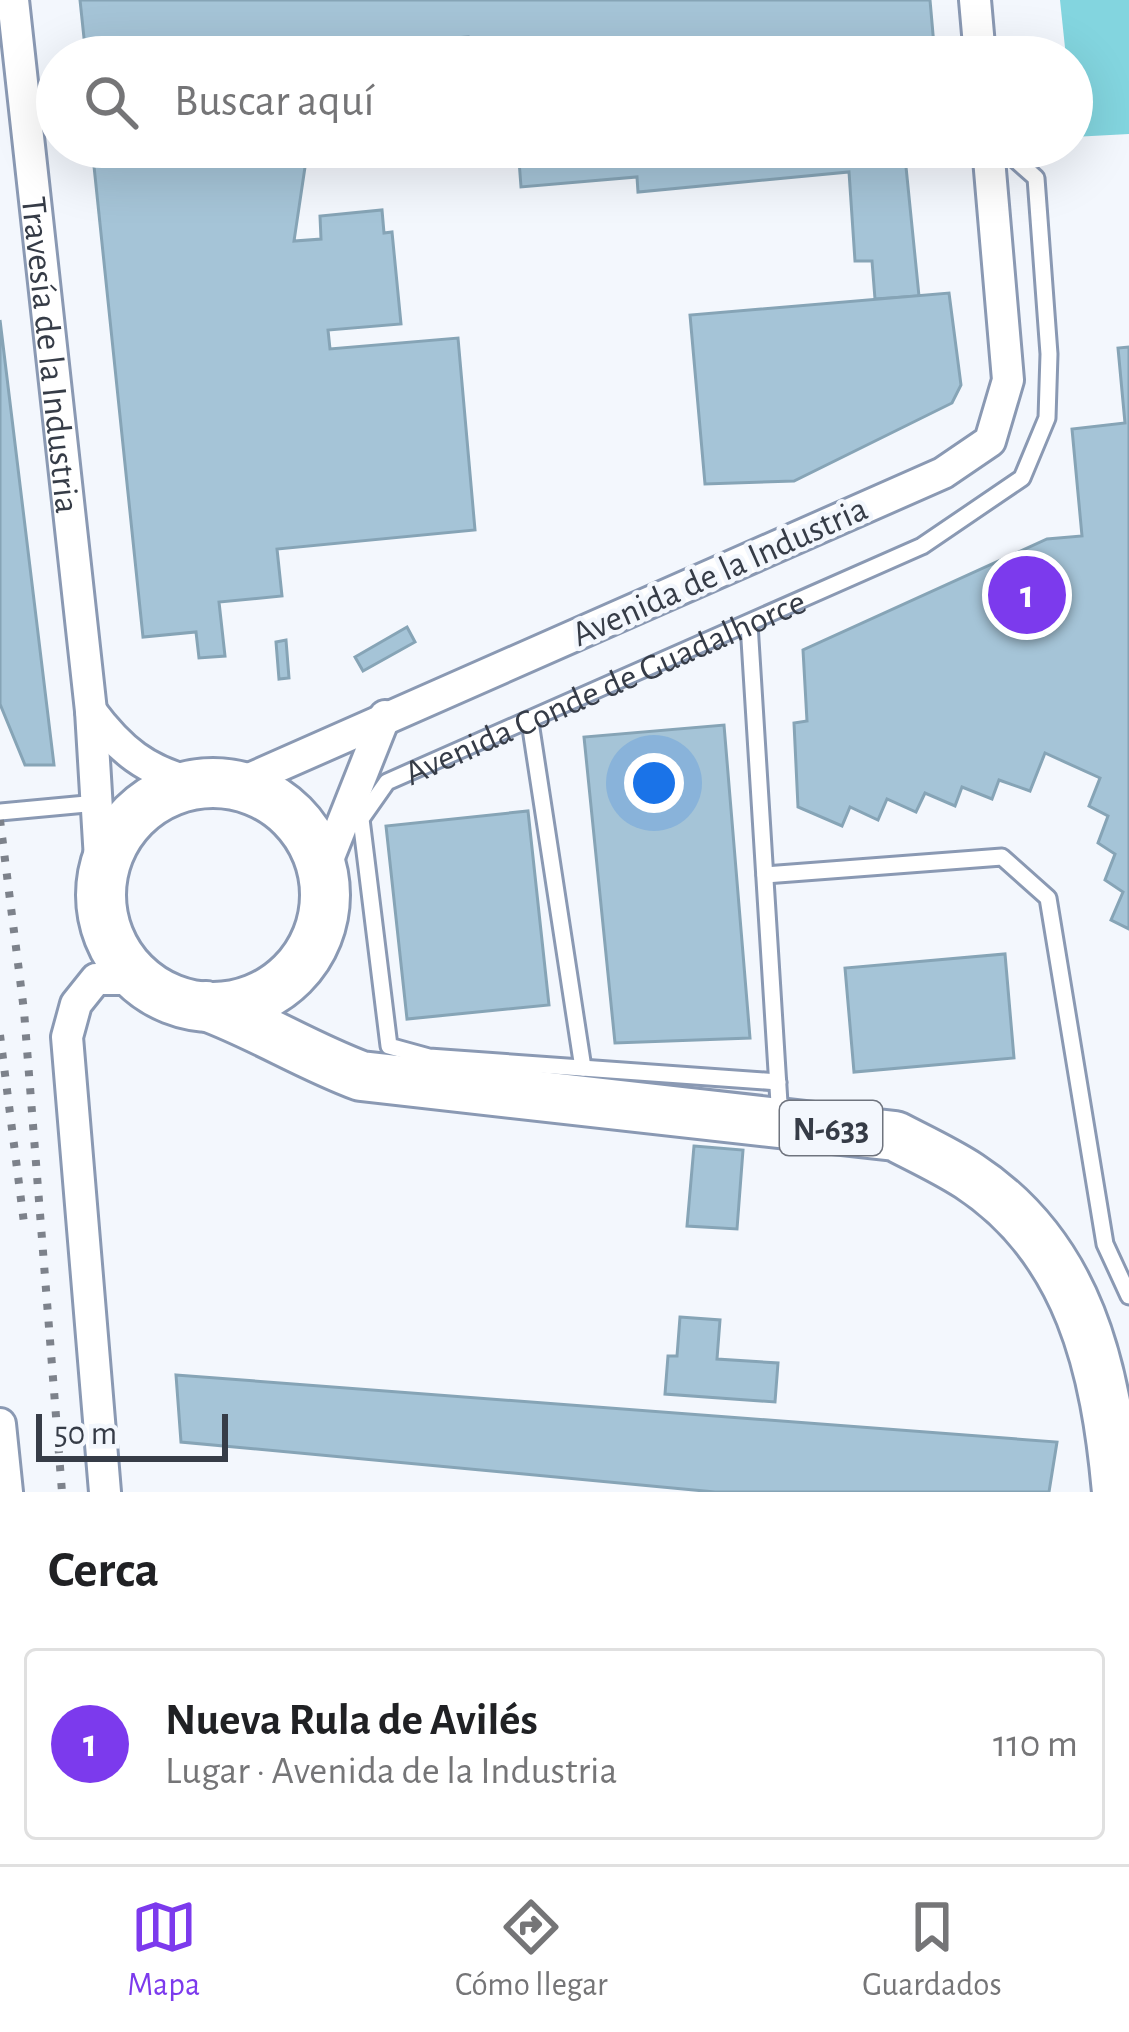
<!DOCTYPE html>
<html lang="es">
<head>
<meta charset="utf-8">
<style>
	:root { --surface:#fff; --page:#f2f2f2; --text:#202124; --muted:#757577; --line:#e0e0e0; --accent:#7c3aed }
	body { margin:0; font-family:"Alegreya Sans",sans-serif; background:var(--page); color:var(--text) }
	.scale { position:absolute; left:36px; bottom:30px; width:192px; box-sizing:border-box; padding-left:12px; border:6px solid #363c47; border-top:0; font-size:33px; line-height:42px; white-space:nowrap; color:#363c47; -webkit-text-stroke:9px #f3f7fd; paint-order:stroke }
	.you { position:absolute; left:654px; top:783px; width:42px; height:42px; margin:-30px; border:9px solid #fff; border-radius:50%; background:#1a73e8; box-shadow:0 0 0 18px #1a73e833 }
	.badge { display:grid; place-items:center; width:78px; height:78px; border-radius:50%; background:var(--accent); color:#fff; font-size:39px; font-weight:700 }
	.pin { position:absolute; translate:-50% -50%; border:6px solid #fff; box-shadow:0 3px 12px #0006 }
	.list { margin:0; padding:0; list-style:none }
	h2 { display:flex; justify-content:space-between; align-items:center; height:156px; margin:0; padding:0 48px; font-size:51px }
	h2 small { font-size:39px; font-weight:400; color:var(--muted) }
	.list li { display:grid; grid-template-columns:78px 1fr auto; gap:36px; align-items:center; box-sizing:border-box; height:192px; margin:0 24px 24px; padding:0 24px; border:3px solid var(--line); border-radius:12px }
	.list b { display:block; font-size:45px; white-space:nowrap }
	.list p { margin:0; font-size:39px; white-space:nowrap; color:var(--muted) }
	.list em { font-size:39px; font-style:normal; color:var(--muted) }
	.icon { flex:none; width:66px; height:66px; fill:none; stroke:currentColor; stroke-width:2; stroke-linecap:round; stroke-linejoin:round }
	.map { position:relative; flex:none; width:1129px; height:1492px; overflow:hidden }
	.search { position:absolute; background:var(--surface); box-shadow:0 12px 48px #0002; left:36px; right:36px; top:36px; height:132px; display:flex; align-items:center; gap:30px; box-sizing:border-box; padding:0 42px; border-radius:66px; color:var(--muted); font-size:45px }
	.sheet { height:372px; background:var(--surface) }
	nav { display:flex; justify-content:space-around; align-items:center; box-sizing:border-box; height:168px; border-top:3px solid var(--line); background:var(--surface); font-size:33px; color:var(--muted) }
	nav a { display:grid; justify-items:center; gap:6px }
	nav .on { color:var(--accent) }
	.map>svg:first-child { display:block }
</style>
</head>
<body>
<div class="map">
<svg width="1129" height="1492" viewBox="0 0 1129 1492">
	<rect width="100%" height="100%" fill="#f3f7fd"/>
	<path fill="#83d5df" d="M1060,0H1129V134L1073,137L1072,57H1066Z"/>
	<g fill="#a5c4d7" stroke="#86a4b6" stroke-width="3">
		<path d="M80,0H930L935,57H469L468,37L322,50L321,57H86Z"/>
		<path d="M92,147H308L294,241L321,239L320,216L382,210L384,233L392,232L401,324L328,330L330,349L458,338L475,530L277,549L282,596L219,602L225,656L199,658L196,632L143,637Z"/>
		<path d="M518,147H904L919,296L875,299L872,261H855L849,172L638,192L637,177L521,187Z"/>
		<path d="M949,293L961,385L952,403L794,481L705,484L690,315Z"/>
		<path d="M0,320L54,765H25L0,704Z"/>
		<path d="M1129,347V929L1111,920L1123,892L1105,880L1115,854L1098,843L1108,816L1089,806L1100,778L1045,753L1030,791L999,780L992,799L962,787L955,806L925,793L916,812L887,799L878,820L850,807L842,826L798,807L794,723L807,721L803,650L1047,539L1082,536L1072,429L1125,423L1118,348Z"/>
		<path d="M407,627L415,642L363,671L355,657Z"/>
		<path d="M286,640L289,678L279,679L276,642Z"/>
		<path d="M724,725L750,1038L615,1043L584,737Z"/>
		<path d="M528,811L549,1005L407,1019L386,826Z"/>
		<path d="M1005,954L1014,1058L854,1072L845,968Z"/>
		<path d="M694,1146L743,1150L737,1229L687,1226Z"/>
		<path d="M680,1317L720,1320L717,1359L778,1363L775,1402L665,1394L668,1356H677Z"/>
		<path d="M176,1375L1057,1442L1049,1492H715L181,1442Z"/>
	</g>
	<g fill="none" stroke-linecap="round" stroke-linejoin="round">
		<g stroke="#8a99b3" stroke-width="21">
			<g id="service">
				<path d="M749,624L780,1119"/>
				<path d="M530,722L583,1068"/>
				<path d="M0,812L97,803"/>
				<path d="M765,875L1002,857L1048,898L1105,1244L1129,1296"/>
				<path id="s1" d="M778,1082L429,1057L389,1046L361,819L387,782L922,546L1022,478L1047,418L1049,354L1036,178L1009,154H988"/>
			</g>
		</g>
		<g stroke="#8a99b3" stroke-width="36">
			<g id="minor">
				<path id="s2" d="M13,0L91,711L101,876"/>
				<path d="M975,0L980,57"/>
				<path d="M91,711C120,750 146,771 194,783"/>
				<path d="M238,784L943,473L990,441L1008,380L988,147"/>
				<path d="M323,872L385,716"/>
				<path d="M0,1424L7,1492"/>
				<path d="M105,1492L67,1037L76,1004L96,979H137"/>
			</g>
		</g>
		<g stroke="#8a99b3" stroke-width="54">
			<g id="trunk">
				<circle cx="213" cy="895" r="112"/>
				<path d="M206,1006C260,1026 307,1056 361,1076L895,1136C920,1149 946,1161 969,1176C1080,1249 1106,1370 1117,1492"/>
			</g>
		</g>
		<use href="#service" stroke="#fff" stroke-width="15"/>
		<use href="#minor" stroke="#fff" stroke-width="30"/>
		<use href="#trunk" stroke="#fff" stroke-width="48"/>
		<g stroke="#7d828b" stroke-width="8" stroke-dasharray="6 12" stroke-linecap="butt">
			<path d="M0,820L24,1011L62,1492"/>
			<path d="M0,1035L24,1223"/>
		</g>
	</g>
	<g text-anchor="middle" stroke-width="9" stroke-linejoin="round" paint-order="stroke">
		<rect fill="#f3f7fd" stroke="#6f747e" stroke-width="3" x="780" y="1101" width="102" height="54" rx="9"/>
		<g font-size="33" font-weight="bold" fill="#363c47">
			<text x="831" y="1140">N-633</text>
		</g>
		<g font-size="36" fill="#363c47" stroke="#f3f7fd">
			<text dy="13" stroke="none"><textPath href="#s2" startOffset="357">Travesía de la Industria</textPath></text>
			<text transform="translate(719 570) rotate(-24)" y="13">Avenida de la Industria</text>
			<text dy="13" stroke="none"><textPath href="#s1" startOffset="903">Avenida Conde de Guadalhorce</textPath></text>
		</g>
	</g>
</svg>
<div class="scale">50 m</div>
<div class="you"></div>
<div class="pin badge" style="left:1027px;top:595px">1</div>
<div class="search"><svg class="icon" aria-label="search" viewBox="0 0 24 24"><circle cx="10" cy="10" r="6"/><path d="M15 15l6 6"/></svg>Buscar aquí</div>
</div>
<section class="sheet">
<h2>Cerca<small></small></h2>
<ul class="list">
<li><span class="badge">1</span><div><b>Nueva Rula de Avilés</b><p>Lugar · Avenida de la Industria</p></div><em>110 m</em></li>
</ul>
</section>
<nav>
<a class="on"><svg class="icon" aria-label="map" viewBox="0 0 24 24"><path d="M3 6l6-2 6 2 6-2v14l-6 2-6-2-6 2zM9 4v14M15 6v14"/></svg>Mapa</a>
<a><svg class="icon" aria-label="directions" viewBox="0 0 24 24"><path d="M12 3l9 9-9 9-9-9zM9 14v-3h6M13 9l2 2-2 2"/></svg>Cómo llegar</a>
<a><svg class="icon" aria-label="saved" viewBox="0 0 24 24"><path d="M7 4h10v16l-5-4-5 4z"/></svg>Guardados</a>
</nav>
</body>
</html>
